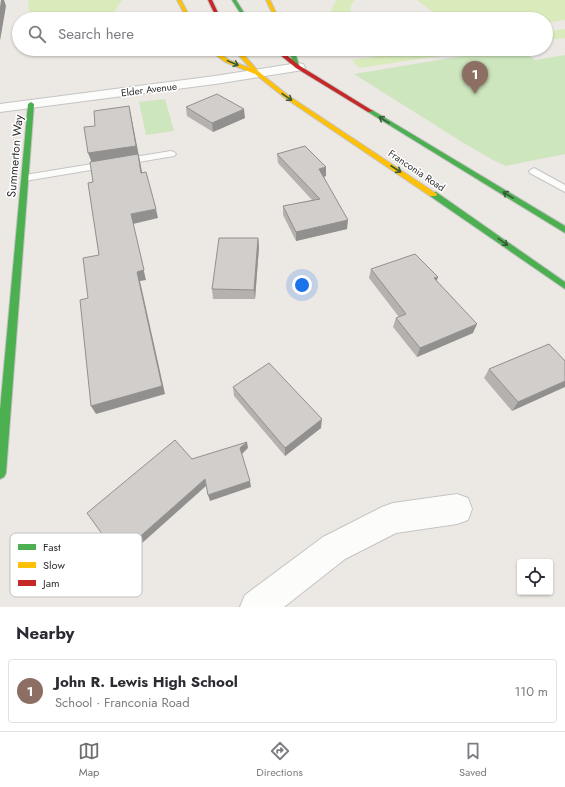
<!DOCTYPE html>
<html lang="en">
<head>
<meta charset="utf-8">
<style>
	:root { --surface:#fff; --page:#f7f7f7; --text:#2b2b33; --muted:#7c7c81; --line:#e1e1e2; --accent:#706f6e }
	body { margin:0; font-family:Jost,sans-serif; background:var(--page); color:var(--text) }
	.controls { position:absolute; right:12px; bottom:12px; display:grid; overflow:hidden; border-radius:4px; box-shadow:0 1px 3px #0004 }
	.controls button { width:36px; height:36px; display:grid; place-items:center; padding:0; border:0; border-bottom:1px solid var(--line); background:var(--surface); color:var(--text); font:20px sans-serif }
	.you { position:absolute; left:302px; top:285px; width:14px; height:14px; margin:-10px; border:3px solid #fff; border-radius:50%; background:#1a73e8; box-shadow:0 0 0 6px #1a73e833 }
	.badge { display:grid; place-items:center; width:26px; height:26px; border-radius:50%; background:var(--accent); color:#fff; font-size:13px; font-weight:700 }
	.pin { position:absolute; translate:-50% -33px; filter:drop-shadow(0 1px 2px #0008) }
	.pin::after { content:''; position:absolute; top:21px; width:14px; height:12px; background:inherit; clip-path:polygon(0 0,100% 0,50% 100%) }
	.list { margin:0; padding:0; list-style:none }
	h2 { display:flex; justify-content:space-between; align-items:center; height:52px; margin:0; padding:0 16px; font-size:17px }
	h2 small { font-size:13px; font-weight:400; color:var(--muted) }
	.list li { display:grid; grid-template-columns:26px 1fr auto; gap:12px; align-items:center; box-sizing:border-box; height:64px; margin:0 8px 8px; padding:0 8px; border:1px solid var(--line); border-radius:4px }
	.list b { display:block; font-size:15px; white-space:nowrap }
	.list p { margin:0; font-size:13px; white-space:nowrap; color:var(--muted) }
	.list em { font-size:13px; font-style:normal; color:var(--muted) }
	.icon { flex:none; width:22px; height:22px; fill:none; stroke:currentColor; stroke-width:2; stroke-linecap:round; stroke-linejoin:round }
	.map { position:relative; flex:none; width:565px; height:607px; overflow:hidden }
	.search { position:absolute; background:var(--surface); box-shadow:0 1px 3px #0004; left:12px; right:12px; top:12px; height:44px; display:flex; align-items:center; gap:10px; box-sizing:border-box; padding:0 14px; border-radius:22px; color:var(--muted); font-size:15px }
	.sheet { height:124px; background:var(--surface) }
	nav { display:flex; justify-content:space-around; align-items:center; box-sizing:border-box; height:56px; border-top:1px solid var(--line); background:var(--surface); font-size:11px; color:var(--muted) }
	nav a { display:grid; justify-items:center; gap:2px }
	nav .on { color:var(--accent) }
	.map>svg:first-child { display:block }
</style>
</head>
<body>
<div class="map">
<svg width="565" height="607" viewBox="0 0 565 607">
	<rect width="100%" height="100%" fill="#ece8e4"/>
	<g fill="#cee6be">
		<path d="M504,49H518L535,60L565,55V154L506,166L493,160L462,142L354,74Z"/>
		<path d="M165,99L174,131L146,135L139,102Z"/>
	</g>
	<g fill="#d9eabb">
		<path d="M28,0H122L114,12L101,19H30Z"/>
		<path d="M336,0H355C349,7 349,12 354,19H334L331,11Z"/>
		<path d="M417,0H565V20L546,23V19H442Z"/>
		<path d="M565,29V38L546,40V32Z"/>
		<path d="M399,49H488L359,68L352,60L409,51Z"/>
	</g>
	<g fill="none" stroke-linecap="round" stroke-linejoin="round">
		<g stroke="#c5c4c5" stroke-width="2">
			<g id="lane">
				<path d="M171,151L174,152L176,154L174,156L25,181L20,178L25,175Z"/>
				<path d="M534,168L565,185V192L530,173L529,171Z"/>
			</g>
		</g>
		<g stroke="#c5c4c5" stroke-width="2">
			<g id="street">
				<path d="M298,63L303,64L305,67L303,70L215,84L0,112V104L215,76Z"/>
				<path d="M457,494L468,498L472,509L468,520L457,524L396,533L345,559L284,607H240L245,595L323,537L382,507L393,503Z"/>
			</g>
		</g>
		<g stroke="#c5c4c5" stroke-width="2">
			<g id="fast">
				<path d="M232,0H236L248,19H244Z"/>
				<path d="M288,49H294L300,68L295,67Z"/>
				<path d="M31,102L34,104L6,473L4,477L0,479V410L28,104Z"/>
				<path d="M368,110H372L565,226V233L368,112Z"/>
				<path d="M430,192H436L565,282V289L430,196Z"/>
			</g>
		</g>
		<g stroke="#c5c4c5" stroke-width="2">
			<g id="slow">
				<path d="M177,0H181L191,19H187Z"/>
				<path d="M266,0H270L279,19H275Z"/>
				<path d="M208,49H214L229,60L250,68L233,49H239L259,72L289,96L437,194L436,196H430L285,98L255,74L225,62Z"/>
			</g>
		</g>
		<g stroke="#c5c4c5" stroke-width="2">
			<g id="jam">
				<path d="M208,0H212L221,19H217Z"/>
				<path d="M273,49H279L300,66L373,111L368,112L296,68Z"/>
			</g>
		</g>
		<use href="#lane" fill="#fcfcfb" fill-rule="evenodd"/>
		<use href="#street" fill="#fcfcfb" fill-rule="evenodd"/>
		<use href="#fast" fill="#4caf50" fill-rule="evenodd"/>
		<use href="#slow" fill="#ffc107" fill-rule="evenodd"/>
		<use href="#jam" fill="#c62828" fill-rule="evenodd"/>
	</g>
	<g fill="#b4b1af">
		<path d="M186,107L245,118L213,132L187,116Z"/>
		<path d="M277,154L326,167V176L324,177L347,229L296,241L283,215V206L312,200L278,163Z"/>
		<path d="M258,238L259,247L255,299H213L212,289Z"/>
		<path d="M371,269L437,281L473,333L417,357L393,327L396,318L399,317L369,278Z"/>
		<path d="M565,361L512,411L484,378L489,369Z"/>
		<path d="M233,387L321,428L285,456L234,396Z"/>
	</g>
	<g fill="#92908e">
		<path d="M1,0H4L6,6L0,41V7Z"/>
		<path d="M129,106L131,115L144,182L141,173L92,163L88,153Z"/>
		<path d="M244,109L245,118L213,132L212,123Z"/>
		<path d="M326,167V176L319,179V169Z"/>
		<path d="M156,209L158,218L133,224L146,280L140,281L165,394L96,414L91,406L137,272L131,214Z"/>
		<path d="M348,220L347,229L296,241V232Z"/>
		<path d="M258,238L259,247L255,299L254,290Z"/>
		<path d="M438,277L435,286L434,278Z"/>
		<path d="M477,324L473,333L417,357L420,348Z"/>
		<path d="M565,381V387L512,411L518,402Z"/>
		<path d="M322,419L321,428L285,456V448Z"/>
		<path d="M247,442L248,448L241,455L240,448Z"/>
		<path d="M205,479L206,486L122,561L118,556Z"/>
		<path d="M250,481L251,487L210,501L208,495Z"/>
	</g>
	<g fill="#d1cecb" stroke="#92908e">
		<path d="M217,94L244,109L212,123L186,107Z"/>
		<path d="M129,106L136,146L88,153L84,127L95,126L94,111Z"/>
		<path d="M305,146L326,167L319,169L348,220L296,232L283,206L320,199L277,154Z"/>
		<path d="M138,154L141,173L146,172L156,209L131,214L144,270L137,272L162,386L91,406L80,300L88,298L83,258L99,255L88,183L93,182L90,162Z"/>
		<path d="M219,238H258L254,290L212,289Z"/>
		<path d="M415,254L438,277L434,278L477,324L420,348L396,318L406,314L371,269Z"/>
		<path d="M549,344L565,361V381L518,402L489,369Z"/>
		<path d="M269,363L322,419L285,448L233,387Z"/>
		<path d="M175,440L192,459L247,442L240,448L250,481L208,495L205,479L118,556L87,513Z"/>
	</g>
	<defs><path id="oneway-shaft" d="M-6 0H5M1.5-3L5.5 0L1.5 3" fill="none" stroke-width="1.6" stroke-linecap="round" stroke-linejoin="round"/></defs>
	<g stroke="#385b3a">
		<use href="#oneway-shaft" transform="translate(233 63) rotate(23)"/>
		<use href="#oneway-shaft" transform="translate(287 97) rotate(35)"/>
		<use href="#oneway-shaft" transform="translate(384 120) rotate(-149)"/>
		<use href="#oneway-shaft" transform="translate(396 169) rotate(33)"/>
		<use href="#oneway-shaft" transform="translate(508 195) rotate(-149)"/>
		<use href="#oneway-shaft" transform="translate(503 242) rotate(36)"/>
	</g>
	<g text-anchor="middle" stroke-width="3" stroke-linejoin="round" paint-order="stroke">
		<g font-size="10" fill="#2e2e2e" stroke="#fff">
			<text transform="translate(149 89) rotate(-7)" y="4">Elder Avenue</text>
			<text transform="translate(417 170) rotate(34)" y="4">Franconia Road</text>
		</g>
		<g font-size="12" fill="#2e2e2e" stroke="#fff">
			<text transform="translate(15 156) rotate(-85)" y="4">Summerton Way</text>
		</g>
	</g>
	<rect x="10" y="533" width="132" height="64" rx="6" fill="#fff" stroke="#c0c0c0" stroke-width="1"/>
	<rect x="18" y="544" width="18" height="6" fill="#4caf50"/>
	<rect x="18" y="562" width="18" height="6" fill="#ffc107"/>
	<rect x="18" y="580" width="18" height="6" fill="#c62828"/>
	<g font-size="11" fill="#2e2e2e">
		<text x="43" y="551">Fast</text>
		<text x="43" y="569">Slow</text>
		<text x="43" y="587">Jam</text>
	</g>
</svg>
<div class="controls">
<button><svg class="icon" aria-label="locate" viewBox="0 0 24 24"><circle cx="12" cy="12" r="6"/><path d="M12 2v4M12 18v4M2 12h4M18 12h4"/></svg></button>
</div>
<div class="you"></div>
<div class="pin badge" style="left:475px;top:94px;background:#8d6e63">1</div>
<div class="search"><svg class="icon" aria-label="search" viewBox="0 0 24 24"><circle cx="10" cy="10" r="6"/><path d="M15 15l6 6"/></svg>Search here</div>
</div>
<section class="sheet">
<h2>Nearby<small></small></h2>
<ul class="list">
<li><span class="badge" style="background:#8d6e63">1</span><div><b>John R. Lewis High School</b><p>School · Franconia Road</p></div><em>110 m</em></li>
</ul>
</section>
<nav>
<a class="on"><svg class="icon" aria-label="map" viewBox="0 0 24 24"><path d="M3 6l6-2 6 2 6-2v14l-6 2-6-2-6 2zM9 4v14M15 6v14"/></svg>Map</a>
<a><svg class="icon" aria-label="directions" viewBox="0 0 24 24"><path d="M12 3l9 9-9 9-9-9zM9 14v-3h6M13 9l2 2-2 2"/></svg>Directions</a>
<a><svg class="icon" aria-label="saved" viewBox="0 0 24 24"><path d="M7 4h10v16l-5-4-5 4z"/></svg>Saved</a>
</nav>
</body>
</html>
